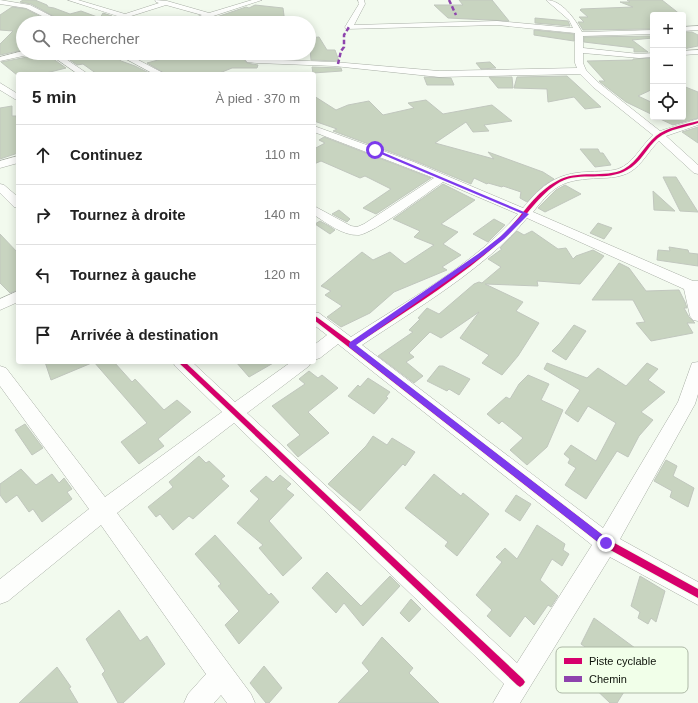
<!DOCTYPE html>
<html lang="fr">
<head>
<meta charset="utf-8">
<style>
	:root { --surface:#fff; --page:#f2f2f2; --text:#222; --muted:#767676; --line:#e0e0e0 }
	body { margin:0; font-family:Arial,sans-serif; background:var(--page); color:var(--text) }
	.controls { position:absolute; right:12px; top:12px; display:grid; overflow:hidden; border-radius:4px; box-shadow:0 2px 10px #0003 }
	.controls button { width:36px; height:36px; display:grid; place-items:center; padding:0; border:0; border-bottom:1px solid var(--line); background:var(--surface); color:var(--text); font:20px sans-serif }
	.stop { position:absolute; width:12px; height:12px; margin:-9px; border:3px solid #7c3aed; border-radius:50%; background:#fff }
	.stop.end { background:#7c3aed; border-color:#fff; box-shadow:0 1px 4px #0008 }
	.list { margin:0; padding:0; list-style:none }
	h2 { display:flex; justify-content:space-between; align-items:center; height:52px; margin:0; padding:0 16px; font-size:17px }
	h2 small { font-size:13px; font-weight:400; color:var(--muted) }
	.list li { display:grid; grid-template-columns:26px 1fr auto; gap:12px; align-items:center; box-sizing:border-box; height:60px; padding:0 16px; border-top:1px solid var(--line) }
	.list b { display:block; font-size:15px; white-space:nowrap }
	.list em { font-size:13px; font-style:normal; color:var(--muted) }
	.icon { flex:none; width:22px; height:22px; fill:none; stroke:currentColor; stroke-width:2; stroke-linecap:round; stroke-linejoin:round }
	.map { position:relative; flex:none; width:698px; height:703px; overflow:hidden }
	.search { position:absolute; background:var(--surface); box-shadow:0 2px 10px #0003; left:16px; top:16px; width:300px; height:44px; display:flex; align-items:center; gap:10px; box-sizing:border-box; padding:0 14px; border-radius:22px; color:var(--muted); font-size:15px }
	.panel { position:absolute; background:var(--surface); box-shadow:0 2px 10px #0003; left:16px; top:72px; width:300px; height:292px; border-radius:4px }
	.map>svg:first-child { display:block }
</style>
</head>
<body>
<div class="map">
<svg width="698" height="703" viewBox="0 0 698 703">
	<rect width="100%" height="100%" fill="#f2faee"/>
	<g fill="#c8d4c0" stroke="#c1c7be">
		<path d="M23,0H35L47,5L48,7L54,8L70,14L81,11L100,18L103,13L112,16L97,23H66L31,4L20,2Z"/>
		<path d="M459,0H492L509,21L448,18L434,5H463Z"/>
		<path d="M627,0H662L681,15H653V29L583,30L578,22H584L579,17H588L580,10L581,9L633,7L620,2H630Z"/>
		<path d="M255,5L283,8L285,23H199L246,7L249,8Z"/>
		<path d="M12,7L26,9L53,23H23V50L0,55V44L13,31L0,30V15Z"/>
		<path d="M535,18L568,21L570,26L535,23Z"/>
		<path d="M534,30L574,34V41L534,35Z"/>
		<path d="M683,32H692L698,35V46L683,49Z"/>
		<path d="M653,36V38L632,40L648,52H634V48L584,42V37Z"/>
		<path d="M319,37L327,50H335L339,61L311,60L309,38Z"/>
		<path d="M60,53H112L121,61L135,66L151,74H97L83,64L77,65Z"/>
		<path d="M43,54L46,56H49L66,68L42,74L17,75L1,62Z"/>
		<path d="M191,55L195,58L220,55H223L224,57L241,56L247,63L258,65L257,68H232L217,74H166L147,63L173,56L178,59Z"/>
		<path d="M653,58V89L638,96L653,103V115L626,102L600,82L599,81H605L587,61L633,60V59Z"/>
		<path d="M490,62L496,68L481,69L476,63Z"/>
		<path d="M312,67L341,68L342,71L313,73Z"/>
		<path d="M567,76L601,107L585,109L574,97L548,102L547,89L514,88L517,77Z"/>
		<path d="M424,77L451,78L454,85H427Z"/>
		<path d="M489,77H512L513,88H498Z"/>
		<path d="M683,86L698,92V118L673,125L656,117H683Z"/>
		<path d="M314,96L336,110L348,105L369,101L383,115L414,108L408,103L426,100L443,114L492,105L512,121L484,125L489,131L473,132L466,122L435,143L494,159L488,152L543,172L554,179L543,186L527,202L520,198L521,192L503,186L502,187L488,183L487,184L474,178L471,184L415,161L333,131L337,129L314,121Z"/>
		<path d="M12,106V116H16L18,125V153L0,159V108Z"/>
		<path d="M698,127V143L682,132Z"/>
		<path d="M324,137L431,178L376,214L363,208L391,189L365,176L360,178L321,161L314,164V149L325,143L319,140Z"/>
		<path d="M580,149H598L600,153H603L611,165L595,167Z"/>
		<path d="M663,177H676L698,212L680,211Z"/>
		<path d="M443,184L475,200L441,224L458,232L443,244L461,255L442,267L447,270L394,292L370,313L341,327L327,317L342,306L325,295L331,291L321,286L362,252L373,260L390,252L405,264L434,245L414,237L420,231L393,219Z"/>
		<path d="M565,185L581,194L545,212L538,208L556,190Z"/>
		<path d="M653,191L675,211L654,210Z"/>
		<path d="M339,210L350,219L347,222L332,214Z"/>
		<path d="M494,219L505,225L488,242L473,234Z"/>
		<path d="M320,221L329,226L335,230L330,234L315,224Z"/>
		<path d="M598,223L612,228L604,239L590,233Z"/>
		<path d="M517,231L524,235L532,231L558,249L566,248L573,259L576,256L593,250L604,256L580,284L537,281L538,286L485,284L523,302L516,311L539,323L518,356L502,375L482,363L489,355L460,338L479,312L441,338L430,332L409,353L414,357L406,362L423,376L414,383L378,356L413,332L409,330L420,319L418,318L427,308L439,314L474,284L479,282L482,283L501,267L488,259L502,249L500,248Z"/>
		<path d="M0,234L18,253V290L10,293L0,283Z"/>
		<path d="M669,247L688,250L689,253L698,254V266L657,260L658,250L670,251Z"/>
		<path d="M619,263L629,268L646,291L679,290L685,302L687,308H684L689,317L695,323H687L693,333L651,341L636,323L645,322L633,300H592Z"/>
		<path d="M574,325L586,331L566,360L552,351L560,343Z"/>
		<path d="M45,362H114L132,382L135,379L164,410L177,400L191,412L158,439L164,446L139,464L121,442L147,423L94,362L51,380Z"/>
		<path d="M236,362H275L249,377Z"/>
		<path d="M547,363L587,378L598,368L626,386L647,363L658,369L648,380L665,392L641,412L653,420L639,436L628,457L617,451L586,499L565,485L576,468L568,463L570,459L564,454L571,445L596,461L616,423L588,406L578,422L565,413L580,390L544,369Z"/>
		<path d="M439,366H443L470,379L459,395L449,389L447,391L427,381Z"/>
		<path d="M309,371L318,378L322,375L338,388L308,412L329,433L298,457L287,445L300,435L272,406L305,384L299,379Z"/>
		<path d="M528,375L549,384L541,400L563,410L547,447L527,465L510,450L523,438L502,421L499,424L487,414L506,397L510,399L519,384Z"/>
		<path d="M368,378L390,392L386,397L388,398L374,414L348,396L358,385L360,387Z"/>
		<path d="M25,424L43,448L32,455L15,430Z"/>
		<path d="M373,436L387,445L392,438L415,452L405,466L403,464L360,511L328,484L366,446Z"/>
		<path d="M199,456L206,463L209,461L225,476L221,479L229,486L193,519L189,516L173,530L160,514L156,517L148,507L173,487L169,482Z"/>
		<path d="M666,460L677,466L673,476L694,488L688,507L670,497L672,491L654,481Z"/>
		<path d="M21,469L36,485L52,474L59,483L64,478L72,489L67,492L72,499L42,522L33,509L29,512L17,495L6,503L0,495V484Z"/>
		<path d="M434,474L461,496L463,493L489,514L457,556L445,546L448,542L405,508Z"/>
		<path d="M280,475L291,484L286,489L294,495L269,521L302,558L283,576L259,548L263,545L237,523L259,499L250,491L266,476L273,482Z"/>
		<path d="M516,495L531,504L520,521L505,511Z"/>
		<path d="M537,525L565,544L563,550L569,554L562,566L552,559L540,580L558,596L551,607L548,605L534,625L525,616L510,637L487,616L492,610L476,595L502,562L496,557L505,548L517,559Z"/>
		<path d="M215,535L269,595L271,593L279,602L239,644L225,625L239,611L218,586L221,584L195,554Z"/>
		<path d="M327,572L361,606L390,576L400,586L363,626L344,603L336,613L312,588Z"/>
		<path d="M640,576L665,591L656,622L651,618L648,624L638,618L640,612L631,606Z"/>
		<path d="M411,599L421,609L409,622L400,613Z"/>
		<path d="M119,610L140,641L147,636L165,664L123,703H118L102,674L105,671L86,639Z"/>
		<path d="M594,618L635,648L621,682L627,687L617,703H610L586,680L600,658L581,644Z"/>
		<path d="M382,637L413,668L409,673L439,703H338L369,671L362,663Z"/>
		<path d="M264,666L282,688L269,703H266L250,683Z"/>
		<path d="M57,667L71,687L69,688L78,703H19Z"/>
	</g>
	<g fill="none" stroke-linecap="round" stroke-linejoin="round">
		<g stroke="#a8aea5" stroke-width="1">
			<g id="minor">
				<path d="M0,0L30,5L65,23H56L26,8L0,4Z"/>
				<path d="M68,0H78L125,14L159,3L156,2L155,0L167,1L209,13L252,0H262L192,23H181L202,15L166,5L109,23H98L117,16Z"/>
				<path d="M358,0H364L365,4L354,25L497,21L573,28L569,20L546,0C562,0 575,19 582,32L653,30V34L583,36V48L639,54L653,53V57L639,58L583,53V63L586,70L599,83L660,131L698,119V125L666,136L698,165V174L694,173L659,141C649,150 642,165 630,172C621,177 610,178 600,178C564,180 556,183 533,212L693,281H698V321L693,320L690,316L684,289L527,218C485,269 417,308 362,345L603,528L678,402L692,363L698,362V394L695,404L620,539L698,582V605L610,557L520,703H493L504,684L234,423L117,513L251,694L255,703H227L221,695L214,703H184L188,694L206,674L101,525L8,601L0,604V579L89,509L0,386V366L6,368L105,497L222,412L175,366L173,362H192L235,402L291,362H311L309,366L247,413L517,663L592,545L338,344L320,358L314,360V345L327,335L314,325V312L319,313L351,337C405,302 476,263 518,214L443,182C427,193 374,233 359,235C343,236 327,223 314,215V206L351,226L357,227L364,224L434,178L314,132V126L414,162L523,208C542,185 557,173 587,172C597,171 608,172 618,169C633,164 641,146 653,135L593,87L580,74L439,77L334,66L257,63L247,62L241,53H249L253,58L257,59L334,62L439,71L577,68L575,63V33L497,25L346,29L345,27L359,4Z"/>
				<path d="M698,26V30L683,31V27Z"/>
				<path d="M698,50V54L683,55V51Z"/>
				<path d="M23,51V53H29L28,55L0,61V57Z"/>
				<path d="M48,53H57L88,74H78Z"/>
				<path d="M115,53H125L165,74H154Z"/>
				<path d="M0,83L18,94V101L0,90Z"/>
				<path d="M18,156V163L0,168V161Z"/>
				<path d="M0,184L4,185L18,197V208L14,207L0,193Z"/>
				<path d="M18,291V302L0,310V299Z"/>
			</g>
		</g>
		<use href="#minor" fill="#fdfefc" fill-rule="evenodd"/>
		<g stroke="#8e44ad" stroke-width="2.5" stroke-dasharray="4.5 2.5" stroke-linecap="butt">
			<path d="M449,0L456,15"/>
			<path d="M338,64L341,51L344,47V35L349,27"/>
		</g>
		<g stroke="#f1ffe9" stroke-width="2">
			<g id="cycleway">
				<path d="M698,121V123C686,127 669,129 658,138C647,147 641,163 627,170C607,182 580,171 560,182C536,196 523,223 502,240C457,280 405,312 355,345L609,540L698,589V598L603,546L314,320V315L351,342C401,309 453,277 499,238C520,221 532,194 557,181C577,169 605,179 624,169C638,161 644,146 656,136C665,128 686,124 698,121Z"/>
				<path d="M178,362H185L523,679L525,682L523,685L520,687L517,685Z"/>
			</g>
		</g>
		<use href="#cycleway" fill="#d6006c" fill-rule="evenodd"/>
	</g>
	<path fill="#7c3aed" d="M375,149L529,214L504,239L481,257L356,345L609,540L610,543L609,546L606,547L603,546L349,347V343L478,254L500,237L523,214L374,151Z"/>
	<rect x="556" y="647" width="132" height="46" rx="6" fill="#f1ffe9" stroke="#adb8a6" stroke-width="1"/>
	<rect x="564" y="658" width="18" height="6" fill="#d6006c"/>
	<rect x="564" y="676" width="18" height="6" fill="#8e44ad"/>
	<g font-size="11" fill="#0d120a">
		<text x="589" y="665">Piste cyclable</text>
		<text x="589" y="683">Chemin</text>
	</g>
</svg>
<div class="controls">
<button>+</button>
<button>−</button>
<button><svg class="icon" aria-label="locate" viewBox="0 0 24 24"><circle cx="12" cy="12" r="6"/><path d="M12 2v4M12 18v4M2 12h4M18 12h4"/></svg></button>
</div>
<div class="stop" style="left:375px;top:150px"></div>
<div class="stop end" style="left:606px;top:543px"></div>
<div class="search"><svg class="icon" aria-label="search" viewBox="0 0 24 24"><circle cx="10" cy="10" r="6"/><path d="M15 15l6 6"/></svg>Rechercher</div>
<section class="panel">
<h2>5 min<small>À pied · 370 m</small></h2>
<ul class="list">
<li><svg class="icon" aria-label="ahead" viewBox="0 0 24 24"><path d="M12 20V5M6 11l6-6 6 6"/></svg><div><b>Continuez</b></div><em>110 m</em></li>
<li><svg class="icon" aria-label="right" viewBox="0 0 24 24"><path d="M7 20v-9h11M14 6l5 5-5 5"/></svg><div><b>Tournez à droite</b></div><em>140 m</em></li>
<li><svg class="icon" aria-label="left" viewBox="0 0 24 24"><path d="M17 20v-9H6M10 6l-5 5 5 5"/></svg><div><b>Tournez à gauche</b></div><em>120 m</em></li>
<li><svg class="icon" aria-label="arrive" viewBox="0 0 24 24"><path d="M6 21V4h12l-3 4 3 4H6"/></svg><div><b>Arrivée à destination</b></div></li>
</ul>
</section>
</div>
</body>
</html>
